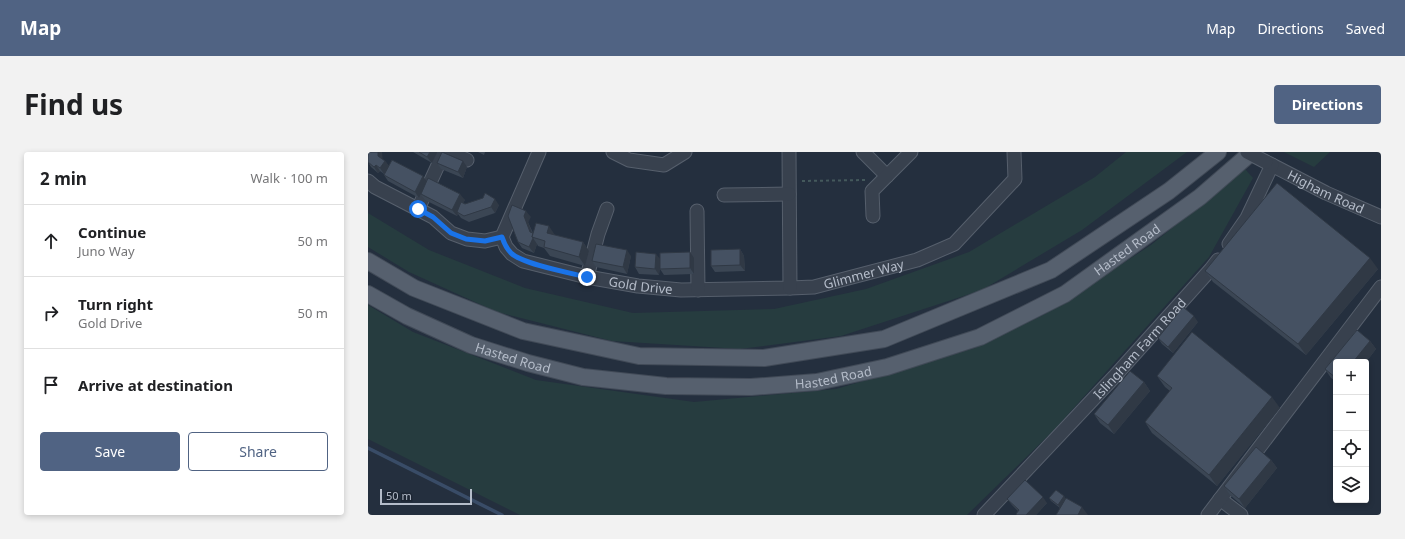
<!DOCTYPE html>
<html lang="en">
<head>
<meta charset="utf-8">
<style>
	:root { --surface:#fff; --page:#f2f2f2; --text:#202124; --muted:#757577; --line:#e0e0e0; --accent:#506383 }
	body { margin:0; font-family:"Noto Sans",sans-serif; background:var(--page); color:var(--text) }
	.controls { position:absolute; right:12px; bottom:12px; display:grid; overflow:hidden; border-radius:4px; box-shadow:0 2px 6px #0003 }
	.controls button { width:36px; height:36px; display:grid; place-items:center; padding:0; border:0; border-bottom:1px solid var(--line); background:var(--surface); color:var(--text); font:20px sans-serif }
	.scale { position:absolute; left:12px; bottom:10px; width:92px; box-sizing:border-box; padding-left:4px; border:2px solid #b4bcc9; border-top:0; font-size:11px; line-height:14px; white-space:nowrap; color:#b4bcc9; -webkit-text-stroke:3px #1d2633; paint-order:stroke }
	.stop { position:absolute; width:12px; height:12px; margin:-9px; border:3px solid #1a73e8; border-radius:50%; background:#fff }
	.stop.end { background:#1a73e8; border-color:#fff; box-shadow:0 1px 4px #0008 }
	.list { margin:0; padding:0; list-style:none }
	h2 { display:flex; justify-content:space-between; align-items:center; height:52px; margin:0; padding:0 16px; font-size:17px }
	h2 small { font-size:13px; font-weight:400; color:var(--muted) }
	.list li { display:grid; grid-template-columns:26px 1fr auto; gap:12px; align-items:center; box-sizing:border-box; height:72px; padding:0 16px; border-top:1px solid var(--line) }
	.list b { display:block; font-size:15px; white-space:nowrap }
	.list p { margin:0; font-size:13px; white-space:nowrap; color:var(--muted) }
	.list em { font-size:13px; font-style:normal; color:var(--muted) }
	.actions { display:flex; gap:8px; padding:12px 16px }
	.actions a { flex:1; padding:9px 0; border:1px solid var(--accent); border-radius:4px; text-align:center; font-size:14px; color:var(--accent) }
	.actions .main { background:var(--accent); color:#fff }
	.icon { flex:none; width:22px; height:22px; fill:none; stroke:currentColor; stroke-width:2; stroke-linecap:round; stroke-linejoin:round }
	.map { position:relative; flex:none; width:1013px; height:363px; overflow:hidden; border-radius:4px }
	header { display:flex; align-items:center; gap:24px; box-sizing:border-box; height:56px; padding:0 20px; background:var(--accent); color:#fff }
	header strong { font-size:19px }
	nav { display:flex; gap:22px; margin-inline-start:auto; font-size:14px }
	.intro { display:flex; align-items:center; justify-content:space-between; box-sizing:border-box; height:96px; padding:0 24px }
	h1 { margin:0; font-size:28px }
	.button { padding:10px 18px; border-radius:4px; background:var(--accent); color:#fff; font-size:14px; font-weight:700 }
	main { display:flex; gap:24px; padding:0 24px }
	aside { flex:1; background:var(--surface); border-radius:4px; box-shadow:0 2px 6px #0003 }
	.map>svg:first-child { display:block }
</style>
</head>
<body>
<header>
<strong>Map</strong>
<nav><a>Map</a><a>Directions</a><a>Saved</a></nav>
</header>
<div class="intro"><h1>Find us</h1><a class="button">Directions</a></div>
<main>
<aside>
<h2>2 min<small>Walk · 100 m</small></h2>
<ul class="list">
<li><svg class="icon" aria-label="ahead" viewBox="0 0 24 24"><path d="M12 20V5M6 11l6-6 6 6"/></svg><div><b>Continue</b><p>Juno Way</p></div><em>50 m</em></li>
<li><svg class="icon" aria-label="right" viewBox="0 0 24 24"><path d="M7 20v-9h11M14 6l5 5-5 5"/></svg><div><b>Turn right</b><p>Gold Drive</p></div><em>50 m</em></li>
<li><svg class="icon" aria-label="arrive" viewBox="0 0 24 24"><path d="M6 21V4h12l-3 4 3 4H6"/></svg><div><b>Arrive at destination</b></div></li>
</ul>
<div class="actions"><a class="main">Save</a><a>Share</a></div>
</aside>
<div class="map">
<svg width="1013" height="363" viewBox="0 0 1013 363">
	<rect width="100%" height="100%" fill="#242f3e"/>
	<g fill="#263c3f">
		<path d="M758,0H819L714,78L614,138L473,184L372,197L244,189L129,160L41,120L0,95V61L61,98L157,136L265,161L406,157L498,137L601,100L727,25Z"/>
		<path d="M916,0H962L946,15Z"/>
		<path d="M877,17L885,26L841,105L686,278L599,363H152L0,287V153L45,180L168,228L326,250L468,237L607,196L677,162L783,93Z"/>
	</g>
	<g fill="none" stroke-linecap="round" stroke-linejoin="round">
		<path stroke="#394c67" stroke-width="3.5" d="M0,296L134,363"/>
		<g stroke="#565f6c" stroke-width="15">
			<g id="minor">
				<path d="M81,0L99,8"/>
				<path id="s1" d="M171,0L134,85L138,95L144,102L155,109L219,125L270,134L313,138L422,136L446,135L549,108L586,92L647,27L646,0"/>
				<path d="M245,0L261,8L296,13L317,0"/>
				<path d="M421,0L422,136"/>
				<path d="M495,0L519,24"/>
				<path id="s2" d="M898,10L958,41L1013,65"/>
				<path d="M0,29L7,35L65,65L83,81L99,87L117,89L134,85"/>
				<path d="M356,43L421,42"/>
				<path d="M50,57L76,0"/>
				<path d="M329,59L330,138"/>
				<path d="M505,64L504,39L543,0"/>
				<path d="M861,92L879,66L904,13"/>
				<path d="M219,125L230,82L239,57"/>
				<path d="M852,347L873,363"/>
				<path id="s3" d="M616,363L746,225L843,117L850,108"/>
				<path d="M840,363L1013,135"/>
			</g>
		</g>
		<g stroke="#414a57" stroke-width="18">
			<g id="major">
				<path d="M0,109L46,136L155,179L271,204L396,206L516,187L683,118L801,39L850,0"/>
				<path id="s4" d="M0,142L39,164L103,193L160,211L215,225L298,234L383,235L449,230L519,215L612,185L697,142L832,45L884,0"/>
			</g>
		</g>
		<path stroke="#44595c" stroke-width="2" stroke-dasharray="3 3" stroke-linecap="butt" d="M434,29L498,28"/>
		<use href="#minor" stroke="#38414e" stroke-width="13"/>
		<use href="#major" stroke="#56606e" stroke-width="16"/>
		<g stroke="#565f6c" stroke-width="15" stroke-linecap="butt">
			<path id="minor-bridge" d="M879,0L898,10"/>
		</g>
		<use href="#minor-bridge" stroke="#38414e" stroke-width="13"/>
	</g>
	<g fill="#3b4654">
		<path d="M14,0V7L17,9L21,14L59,29L97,48L95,51L97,52L131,53L127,61L101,70L93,66L90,62L89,64L57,48L53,43L51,46L20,29L16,23V22L12,19L10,21L3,15L0,10Z"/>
		<path d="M45,0H69V1L64,11Z"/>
		<path d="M110,0H117L116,3Z"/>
		<path d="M69,11L99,15L95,26L73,17Z"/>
		<path d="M163,65L160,70L165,81L187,83L215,90L221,99L217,114L182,104L176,96L170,94L169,92L166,101L154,96L150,90Z"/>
		<path d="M372,97L376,104L377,119L347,120L343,114Z"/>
		<path d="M263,104L259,122L228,115L224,109Z"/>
		<path d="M326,106V122L296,123L292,117V114L291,123L271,122L267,115L292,107Z"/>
		<path d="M1010,117L938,203L845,130L837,119Z"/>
		<path d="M830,170L805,201L794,192L790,186Z"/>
		<path d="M989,178L1002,189L1008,197L998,210H968V229L963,226L957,217Z"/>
		<path d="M789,224L912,256L849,334L784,281L777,270L802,239L797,235Z"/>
		<path d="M776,230L782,239L746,282L732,271L726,262Z"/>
		<path d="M903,308L909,316L877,356L862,343L856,334Z"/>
		<path d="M696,344L697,346L692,356L683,349L681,346Z"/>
		<path d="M639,347L679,351L668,363H649L648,362L650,359L644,353Z"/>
	</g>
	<g fill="#303945">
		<path d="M10,0H14L15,10L10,4Z"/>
		<path d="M62,0H69V1L64,11L59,5Z"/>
		<path d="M17,9L22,15L16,22L12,16Z"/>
		<path d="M95,9L99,15L95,26L90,20Z"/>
		<path d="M8,13L12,19L10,21L6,15Z"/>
		<path d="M55,24L59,30L51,46L47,40Z"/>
		<path d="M92,42L97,48L90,61L89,60L90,62L89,64L84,58Z"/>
		<path d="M127,47L131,53L127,61L123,55Z"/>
		<path d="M158,59L163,65L160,70L166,86L162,80L156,64Z"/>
		<path d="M181,74L187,83L179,81Z"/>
		<path d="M165,86L169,92L166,101L161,95Z"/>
		<path d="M215,90L221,99L217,114L211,105Z"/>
		<path d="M372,97L376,104L377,119L372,113Z"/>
		<path d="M259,98L263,104L259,122L255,115Z"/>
		<path d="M322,100L326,106V122L322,116Z"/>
		<path d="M288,102L293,108L291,123L287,117Z"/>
		<path d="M1002,106L1010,117L938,203L930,192Z"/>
		<path d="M826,164L830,170L805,201L800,195Z"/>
		<path d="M1002,189L1008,197L998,210H985Z"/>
		<path d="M776,230L782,239L746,282L740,273Z"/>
		<path d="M904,245L912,256L849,334L841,323Z"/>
		<path d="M903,308L909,316L877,356L871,347Z"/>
		<path d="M696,344L698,347L692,356L690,353Z"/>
		<path d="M675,345L679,351L668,363H658Z"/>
		<path d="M714,355L720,363H710Z"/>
	</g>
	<g fill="#455162" stroke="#303945">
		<path d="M0,0H10V4L17,9L12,16L8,13L6,15L0,10Z"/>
		<path d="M51,0H62L59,5Z"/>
		<path d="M74,0L95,9L90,20L69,11Z"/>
		<path d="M24,8L55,24L47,40L16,23Z"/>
		<path d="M60,26L92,42L84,58L53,42Z"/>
		<path d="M909,31L1002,106L930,192L837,119Z"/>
		<path d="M117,41L127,47L123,55L96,64L89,60L93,50L97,52L115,46Z"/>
		<path d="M144,53L158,59L156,64L162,80L165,81L164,85L165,86L161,95L150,90L140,64Z"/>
		<path d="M168,71L181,74L179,81L215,90L211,105L176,95L177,89L164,85Z"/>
		<path d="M228,92L259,98L255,115L224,109Z"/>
		<path d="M372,97V113L343,114V98Z"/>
		<path d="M268,100L288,102L287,117L267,115Z"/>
		<path d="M322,100V116L292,117V101Z"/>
		<path d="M815,155L826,164L800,195L790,186Z"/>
		<path d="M989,178L1002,189L985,210H968V226L957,217Z"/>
		<path d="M824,180L904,245L841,323L777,270L804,236L789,224Z"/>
		<path d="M762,219L776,230L740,273L726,262Z"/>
		<path d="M888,295L903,308L871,347L856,334Z"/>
		<path d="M657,328L675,345L658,363H649L648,362L651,358L639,347Z"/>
		<path d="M688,338L696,344L690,353L681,346Z"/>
		<path d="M698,346L714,355L710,363H688Z"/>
	</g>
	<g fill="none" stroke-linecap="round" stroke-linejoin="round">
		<path stroke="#1a73e8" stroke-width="5" d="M50,57L65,65L83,81L98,87L117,89L134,85C136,91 139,97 143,101C154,112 202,121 219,125"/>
	</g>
	<g text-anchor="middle" stroke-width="3.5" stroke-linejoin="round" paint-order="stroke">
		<g font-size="13" fill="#b4bcc9" stroke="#1d2633">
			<text dy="5" stroke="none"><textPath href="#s2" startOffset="67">Higham Road</textPath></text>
			<text dy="5" stroke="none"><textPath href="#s4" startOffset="807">Hasted Road</textPath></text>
			<text dy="5" stroke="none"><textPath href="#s1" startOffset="471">Glimmer Way</textPath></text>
			<text dy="5" stroke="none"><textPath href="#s1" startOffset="246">Gold Drive</textPath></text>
			<text dy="5" stroke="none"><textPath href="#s3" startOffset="228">Islingham Farm Road</textPath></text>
			<text dy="5" stroke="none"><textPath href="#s4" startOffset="159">Hasted Road</textPath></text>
			<text dy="5" stroke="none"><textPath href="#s4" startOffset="483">Hasted Road</textPath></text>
		</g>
	</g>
</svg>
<div class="controls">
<button>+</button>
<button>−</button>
<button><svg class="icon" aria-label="locate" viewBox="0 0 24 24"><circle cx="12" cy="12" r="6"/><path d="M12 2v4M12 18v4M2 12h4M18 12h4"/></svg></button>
<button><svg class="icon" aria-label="layers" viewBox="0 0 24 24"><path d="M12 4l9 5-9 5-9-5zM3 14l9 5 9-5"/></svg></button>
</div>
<div class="scale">50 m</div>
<div class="stop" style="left:50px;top:57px"></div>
<div class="stop end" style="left:219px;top:125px"></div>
</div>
</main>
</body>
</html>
